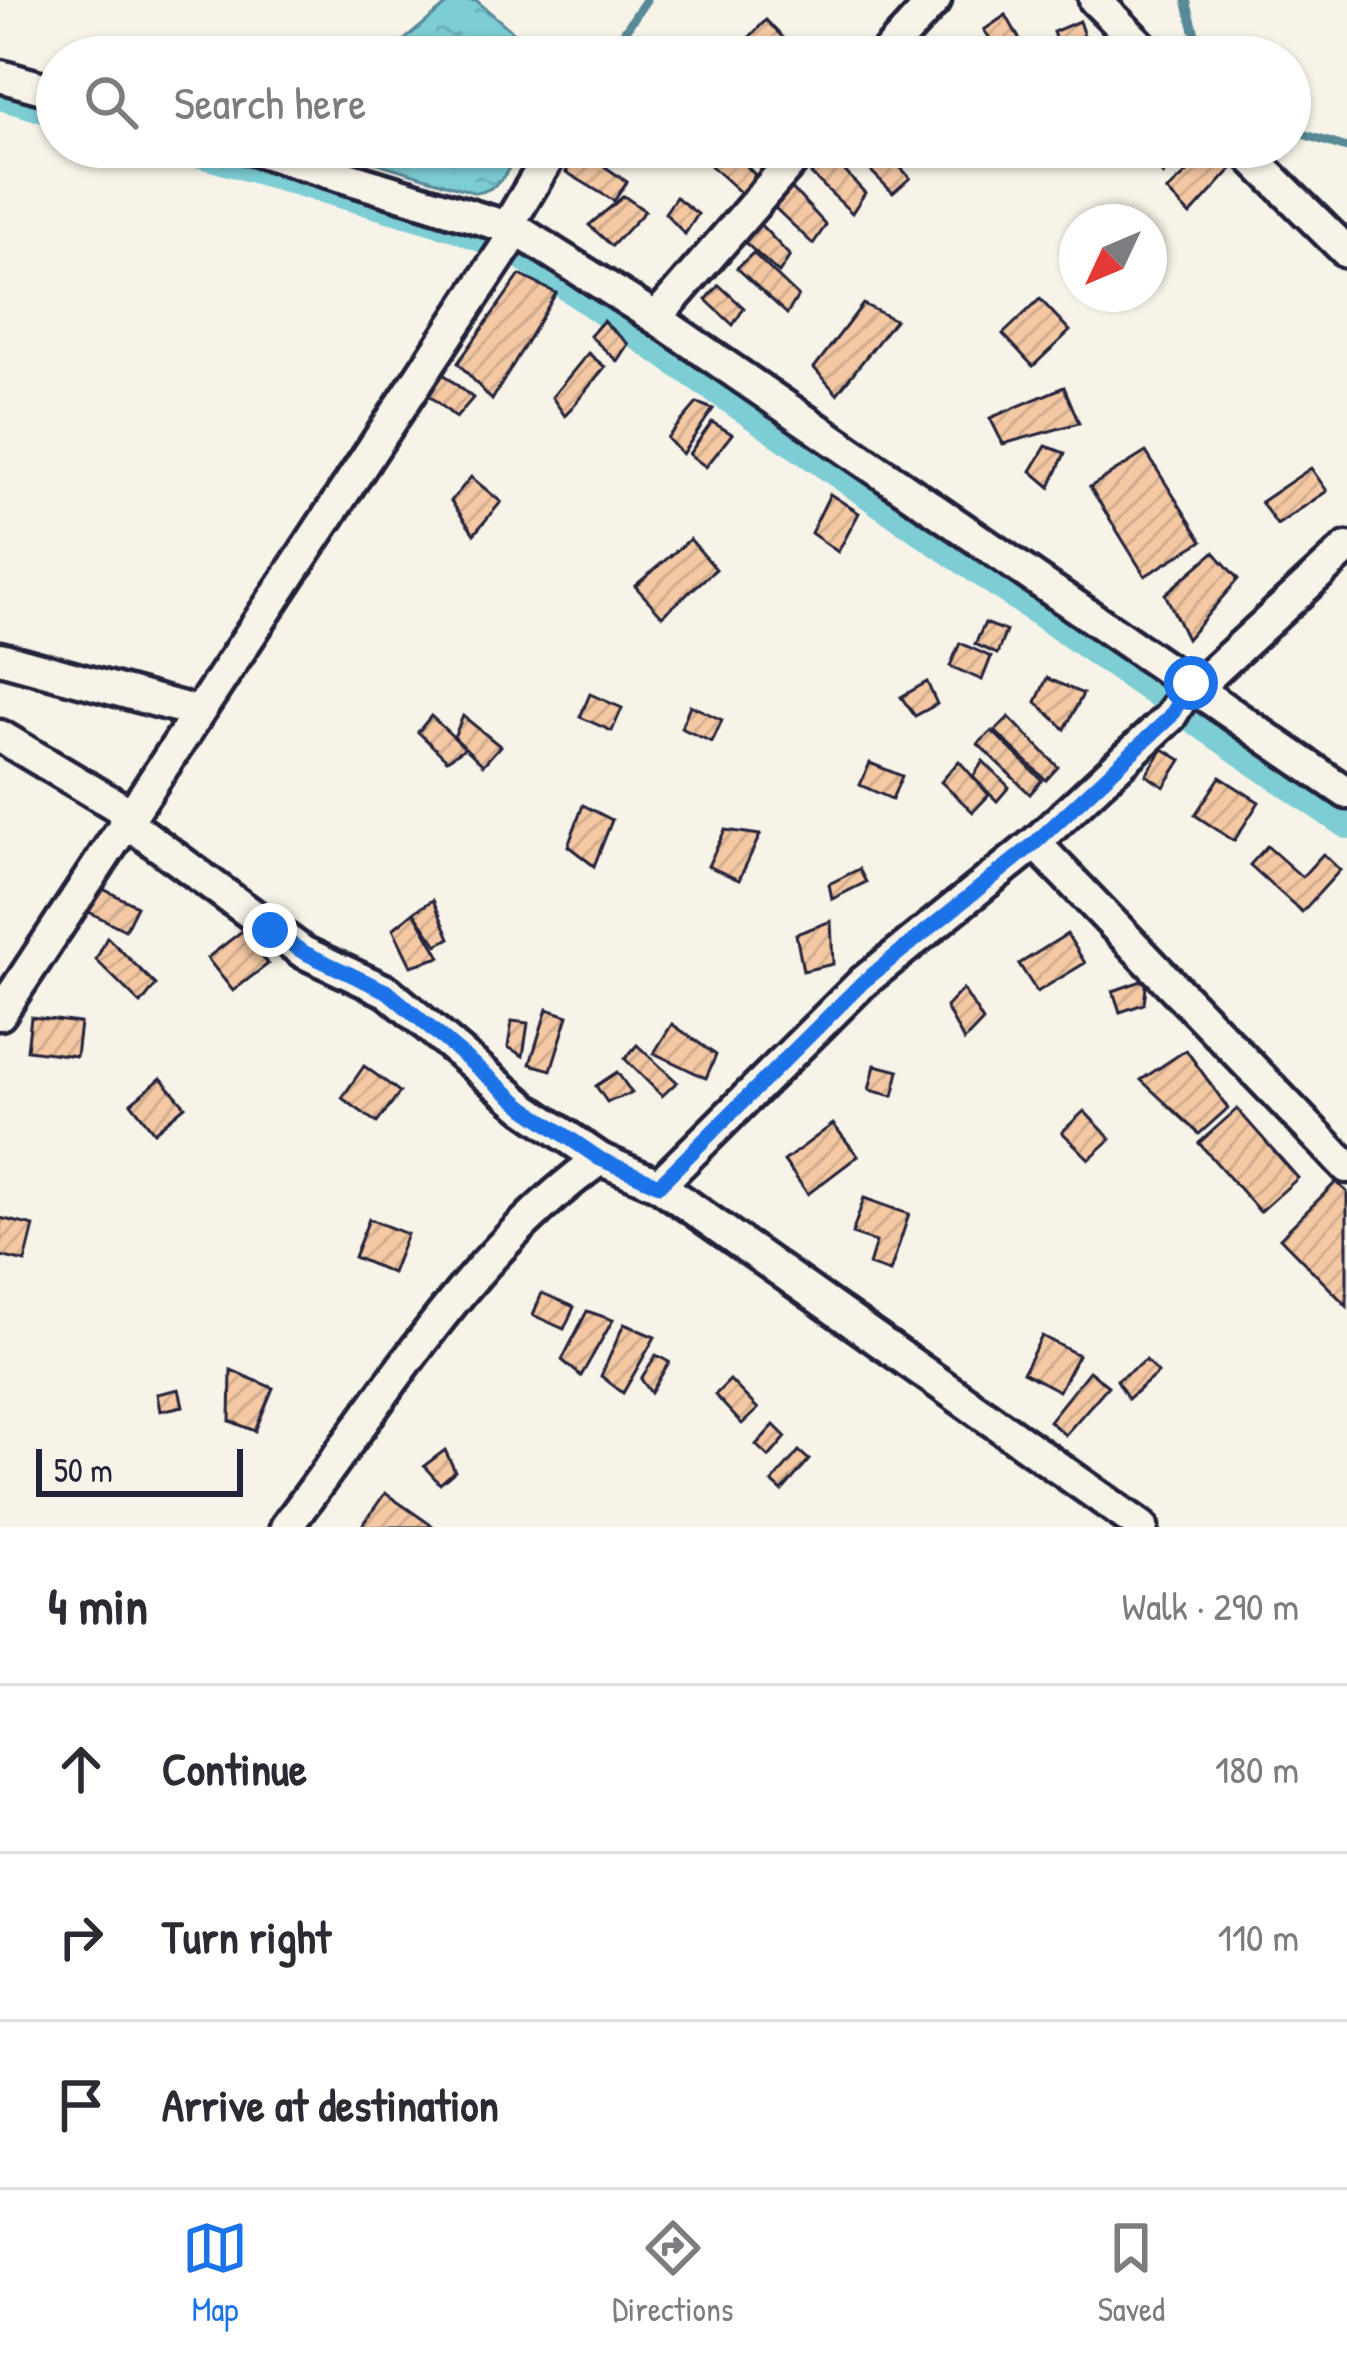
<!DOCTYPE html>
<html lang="en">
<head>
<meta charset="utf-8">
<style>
	:root { --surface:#fff; --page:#f2f2f3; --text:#2b2b33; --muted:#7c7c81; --line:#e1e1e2; --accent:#1a73e8 }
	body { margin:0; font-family:"Patrick Hand",sans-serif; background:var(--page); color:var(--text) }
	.compass { position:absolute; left:1059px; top:204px; width:108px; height:108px; border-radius:50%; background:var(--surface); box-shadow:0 3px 9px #0004; rotate:226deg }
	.scale { position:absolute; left:36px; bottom:30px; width:207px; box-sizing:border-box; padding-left:12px; border:6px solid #22223b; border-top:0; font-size:33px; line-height:42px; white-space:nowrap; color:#22223b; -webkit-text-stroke:9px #f7f3e8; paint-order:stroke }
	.stop { position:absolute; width:36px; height:36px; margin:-27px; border:9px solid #1a73e8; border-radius:50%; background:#fff }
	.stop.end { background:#1a73e8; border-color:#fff; box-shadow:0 3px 12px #0008 }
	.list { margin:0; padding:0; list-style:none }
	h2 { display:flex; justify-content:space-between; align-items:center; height:156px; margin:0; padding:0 48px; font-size:51px }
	h2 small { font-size:39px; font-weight:400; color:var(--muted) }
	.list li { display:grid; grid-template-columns:78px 1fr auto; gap:36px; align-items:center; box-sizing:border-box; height:168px; padding:0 48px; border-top:3px solid var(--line) }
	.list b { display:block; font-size:45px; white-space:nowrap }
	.list em { font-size:39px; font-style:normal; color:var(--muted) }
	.icon { flex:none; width:66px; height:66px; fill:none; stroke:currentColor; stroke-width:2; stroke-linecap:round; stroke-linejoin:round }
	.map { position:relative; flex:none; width:1347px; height:1527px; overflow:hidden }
	.search { position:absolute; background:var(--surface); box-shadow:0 3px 9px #0004; left:36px; right:36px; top:36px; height:132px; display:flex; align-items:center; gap:30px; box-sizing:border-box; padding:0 42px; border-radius:66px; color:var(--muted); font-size:45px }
	.sheet { height:660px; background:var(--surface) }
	nav { display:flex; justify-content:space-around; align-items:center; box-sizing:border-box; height:168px; border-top:3px solid var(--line); background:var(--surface); font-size:33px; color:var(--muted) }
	nav a { display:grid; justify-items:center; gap:6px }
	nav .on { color:var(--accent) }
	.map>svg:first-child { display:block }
</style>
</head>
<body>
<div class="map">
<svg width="1347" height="1527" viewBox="0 0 1347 1527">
	<defs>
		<pattern id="water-ripples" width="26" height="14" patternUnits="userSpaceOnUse" patternTransform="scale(3)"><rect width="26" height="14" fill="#7ccdd4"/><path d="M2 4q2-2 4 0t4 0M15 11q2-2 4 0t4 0" fill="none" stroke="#6bb0b7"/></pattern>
		<pattern id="building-hatch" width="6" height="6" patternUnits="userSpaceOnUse" patternTransform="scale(3)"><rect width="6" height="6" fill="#f4c8a3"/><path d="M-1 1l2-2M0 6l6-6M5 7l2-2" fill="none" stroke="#d1ac8d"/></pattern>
	</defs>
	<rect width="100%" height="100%" fill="#f7f3e8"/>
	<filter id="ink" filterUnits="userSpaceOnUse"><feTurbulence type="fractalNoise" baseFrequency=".00833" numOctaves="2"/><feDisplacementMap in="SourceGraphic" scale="24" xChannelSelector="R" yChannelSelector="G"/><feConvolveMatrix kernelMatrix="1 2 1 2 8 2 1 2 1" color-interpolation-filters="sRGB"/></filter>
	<g filter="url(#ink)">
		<g fill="url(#water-ripples)" stroke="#588997" stroke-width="3">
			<path d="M452,0L477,1L542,57H384Z"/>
			<path d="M325,147H520C509,169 502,189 476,193Z"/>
		</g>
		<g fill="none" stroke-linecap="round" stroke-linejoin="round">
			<g stroke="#588997" stroke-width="9">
				<path d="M1186,0L1201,57"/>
				<path d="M607,57L646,0"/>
				<path d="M1290,130L1347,148"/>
			</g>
			<g stroke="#7ccdd4" stroke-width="30">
				<path d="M0,95L57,112"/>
				<path d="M181,147L455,226L521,254L1347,824"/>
			</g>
		</g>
		<g fill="url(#building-hatch)" stroke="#22223b" stroke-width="3">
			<path d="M1006,15L1029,56L1027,57H1003L984,30Z"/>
			<path d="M766,20L791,46L783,57H758L743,44Z"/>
			<path d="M1079,21L1091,57H1062L1053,32Z"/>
			<path d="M690,147H729L755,175L742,194Z"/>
			<path d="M847,147H882L910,178L893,193Z"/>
			<path d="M1143,147H1161L1173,159L1163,175Z"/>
			<path d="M1215,147H1223L1237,163L1190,215L1167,191Z"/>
			<path d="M578,148L627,182L614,201L566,172Z"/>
			<path d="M827,152L865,193L852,213L811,174Z"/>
			<path d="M787,183L826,225L813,244L772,205Z"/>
			<path d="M624,196L645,211L612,246L589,225Z"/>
			<path d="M676,197L698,214L685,234L665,213Z"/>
			<path d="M758,222L790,256L779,273L739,237Z"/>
			<path d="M753,253L798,296L787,314L737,268Z"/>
			<path d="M520,275L556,293L492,400L458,363Z"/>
			<path d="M719,285L744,308L733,325L706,300Z"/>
			<path d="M1040,299L1070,331L1033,366L1003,334Z"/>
			<path d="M863,304L895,320L837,394L814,368Z"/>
			<path d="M603,321L628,344L617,361L590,336Z"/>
			<path d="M588,353L605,367L565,416L552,397Z"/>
			<path d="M436,368L473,398L456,418L422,389Z"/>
			<path d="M1064,387L1079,423L1003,444L990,418Z"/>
			<path d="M697,403L713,409L682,454L667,438Z"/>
			<path d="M712,422L732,434L706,467L689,454Z"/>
			<path d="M1046,446L1065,453L1050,487L1031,471Z"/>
			<path d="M1146,452L1202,541L1145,576L1090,487Z"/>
			<path d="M1311,468L1327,491L1277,525L1261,502Z"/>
			<path d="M471,477L501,502L474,534L451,501Z"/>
			<path d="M830,494L859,513L838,552L811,533Z"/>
			<path d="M690,539L716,569L662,616L635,586Z"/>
			<path d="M1214,552L1238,579L1187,639L1165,594Z"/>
			<path d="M985,623L1006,631L997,654L975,644Z"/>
			<path d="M960,643L991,657L982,680L950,666Z"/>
			<path d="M1047,678L1083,694L1065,729L1036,702Z"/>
			<path d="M927,682L937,704L915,716L901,697Z"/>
			<path d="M590,694L622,708L612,731L580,717Z"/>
			<path d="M690,705L722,720L712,742L681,728Z"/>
			<path d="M431,716L465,748L447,760L418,732Z"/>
			<path d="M463,716L500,746L483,765L454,737Z"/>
			<path d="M1009,717L1058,767L1046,780L995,731Z"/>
			<path d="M992,731L1042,780L1030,794L978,744Z"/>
			<path d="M1163,749L1181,760L1164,787L1146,775Z"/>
			<path d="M959,761L989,795L973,812L941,782Z"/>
			<path d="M983,761L1009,787L997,801L973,777Z"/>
			<path d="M870,763L902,776L892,799L860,785Z"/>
			<path d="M1220,777L1259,802L1234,841L1195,815Z"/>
			<path d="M583,805L612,820L594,866L568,846Z"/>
			<path d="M725,830L760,835L739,880L708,866Z"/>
			<path d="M1267,846L1302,877L1323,854L1340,870L1302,912L1250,865Z"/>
			<path d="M859,869L866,882L832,899L829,884Z"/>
			<path d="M99,887L137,906L125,930L87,911Z"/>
			<path d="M433,900L450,938L437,945L414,912Z"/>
			<path d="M414,912L440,957L411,966L393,929Z"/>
			<path d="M831,921L833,964L803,971L796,934Z"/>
			<path d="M242,931L268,964L233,991L207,958Z"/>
			<path d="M1067,934L1085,963L1037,992L1019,964Z"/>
			<path d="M107,937L156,985L141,1004L96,960Z"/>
			<path d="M1147,979L1144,1004L1120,1012L1113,991Z"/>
			<path d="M963,989L983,1021L964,1041L946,1007Z"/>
			<path d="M547,1009L568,1016L551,1070L530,1064Z"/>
			<path d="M31,1017L80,1023L76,1056L27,1050Z"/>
			<path d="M512,1021L528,1023L523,1056L508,1047Z"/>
			<path d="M672,1024L716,1055L706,1078L654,1053Z"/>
			<path d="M637,1045L677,1082L662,1096L625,1059Z"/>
			<path d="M1186,1050L1228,1108L1199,1134L1141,1080Z"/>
			<path d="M875,1065L899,1071L893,1096L869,1090Z"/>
			<path d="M364,1066L400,1092L377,1123L342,1098Z"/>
			<path d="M617,1072L632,1093L607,1102L596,1086Z"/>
			<path d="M161,1078L185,1106L154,1132L131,1103Z"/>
			<path d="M1237,1109L1298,1178L1260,1212L1199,1143Z"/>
			<path d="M1084,1111L1111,1139L1089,1159L1062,1132Z"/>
			<path d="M833,1124L858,1156L808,1194L784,1161Z"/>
			<path d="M1336,1182L1347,1192V1306L1280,1238Z"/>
			<path d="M864,1198L909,1214L890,1272L869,1265L876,1242L852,1234Z"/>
			<path d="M0,1218L34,1226L25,1262L1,1256L0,1260Z"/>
			<path d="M369,1219L407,1234L392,1273L354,1257Z"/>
			<path d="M542,1293L574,1307L564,1329L533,1315Z"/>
			<path d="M587,1311L613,1320L581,1376L562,1360Z"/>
			<path d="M624,1324L655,1337L623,1393L601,1376Z"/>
			<path d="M1042,1336L1078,1355L1059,1391L1023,1372Z"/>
			<path d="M656,1355L669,1362L651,1393L641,1379Z"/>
			<path d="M1146,1360L1158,1373L1128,1399L1117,1380Z"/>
			<path d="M231,1370L273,1388L255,1431L230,1421Z"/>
			<path d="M1089,1371L1108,1386L1065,1435L1049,1421Z"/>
			<path d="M730,1380L758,1409L742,1424L715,1395Z"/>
			<path d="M179,1389L183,1406L160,1411L157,1394Z"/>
			<path d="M774,1425L786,1437L769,1457L756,1445Z"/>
			<path d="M445,1450L455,1471L440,1484L424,1466Z"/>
			<path d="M799,1451L809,1460L782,1491L772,1482Z"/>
			<path d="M385,1493L434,1527H361Z"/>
		</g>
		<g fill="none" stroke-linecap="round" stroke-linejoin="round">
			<g stroke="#22223b" stroke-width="39">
				<g id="street">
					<path d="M1095,0L1152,57"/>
					<path d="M883,57L935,0"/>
					<path d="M0,76L57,92"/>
					<path d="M247,147L517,230L656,318L1347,793"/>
					<path d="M1241,147L1347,252"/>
					<path d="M507,227L555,147"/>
					<path d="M656,318L804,147"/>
					<path d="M0,658L197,712"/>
					<path d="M1198,686L1347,548"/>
					<path d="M0,736L129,813"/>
					<path d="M124,820L303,952L388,992L525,1108L600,1159"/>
					<path d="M1035,843L1347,1167"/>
					<path d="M0,1014L517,230"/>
					<path d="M659,1185L1142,1527"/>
					<path d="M286,1527C382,1401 469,1252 600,1159L659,1185L863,982L1035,843L1170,717L1191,683"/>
				</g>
			</g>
			<use href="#street" stroke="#f7f3e8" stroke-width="30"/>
		</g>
	</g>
	<g fill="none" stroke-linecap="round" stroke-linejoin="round" filter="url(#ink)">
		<path stroke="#1a73e8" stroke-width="15" d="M270,930L303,952L388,992L525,1108L600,1159L659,1185L863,982L1035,843L1170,717L1191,683"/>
	</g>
</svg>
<svg class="compass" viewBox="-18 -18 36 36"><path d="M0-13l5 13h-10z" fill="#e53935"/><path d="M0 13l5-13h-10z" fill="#7c7c81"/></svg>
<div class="scale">50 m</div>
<div class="stop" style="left:1191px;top:683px"></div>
<div class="stop end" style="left:270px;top:930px"></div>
<div class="search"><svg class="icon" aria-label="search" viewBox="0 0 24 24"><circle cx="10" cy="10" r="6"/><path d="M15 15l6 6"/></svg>Search here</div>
</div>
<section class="sheet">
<h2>4 min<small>Walk · 290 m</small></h2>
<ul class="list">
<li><svg class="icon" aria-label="ahead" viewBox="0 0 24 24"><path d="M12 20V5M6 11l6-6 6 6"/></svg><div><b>Continue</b></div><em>180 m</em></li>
<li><svg class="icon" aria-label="right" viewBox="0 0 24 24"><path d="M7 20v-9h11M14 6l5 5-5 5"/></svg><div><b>Turn right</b></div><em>110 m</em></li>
<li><svg class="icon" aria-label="arrive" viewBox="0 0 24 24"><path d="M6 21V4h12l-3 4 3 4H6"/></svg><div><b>Arrive at destination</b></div></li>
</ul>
</section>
<nav>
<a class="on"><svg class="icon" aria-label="map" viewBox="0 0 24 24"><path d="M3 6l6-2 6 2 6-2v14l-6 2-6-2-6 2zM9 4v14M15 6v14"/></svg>Map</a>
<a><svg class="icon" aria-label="directions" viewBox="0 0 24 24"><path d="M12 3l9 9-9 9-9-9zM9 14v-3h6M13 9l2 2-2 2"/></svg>Directions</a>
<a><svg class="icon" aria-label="saved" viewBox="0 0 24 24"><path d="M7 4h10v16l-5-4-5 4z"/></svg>Saved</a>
</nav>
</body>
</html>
